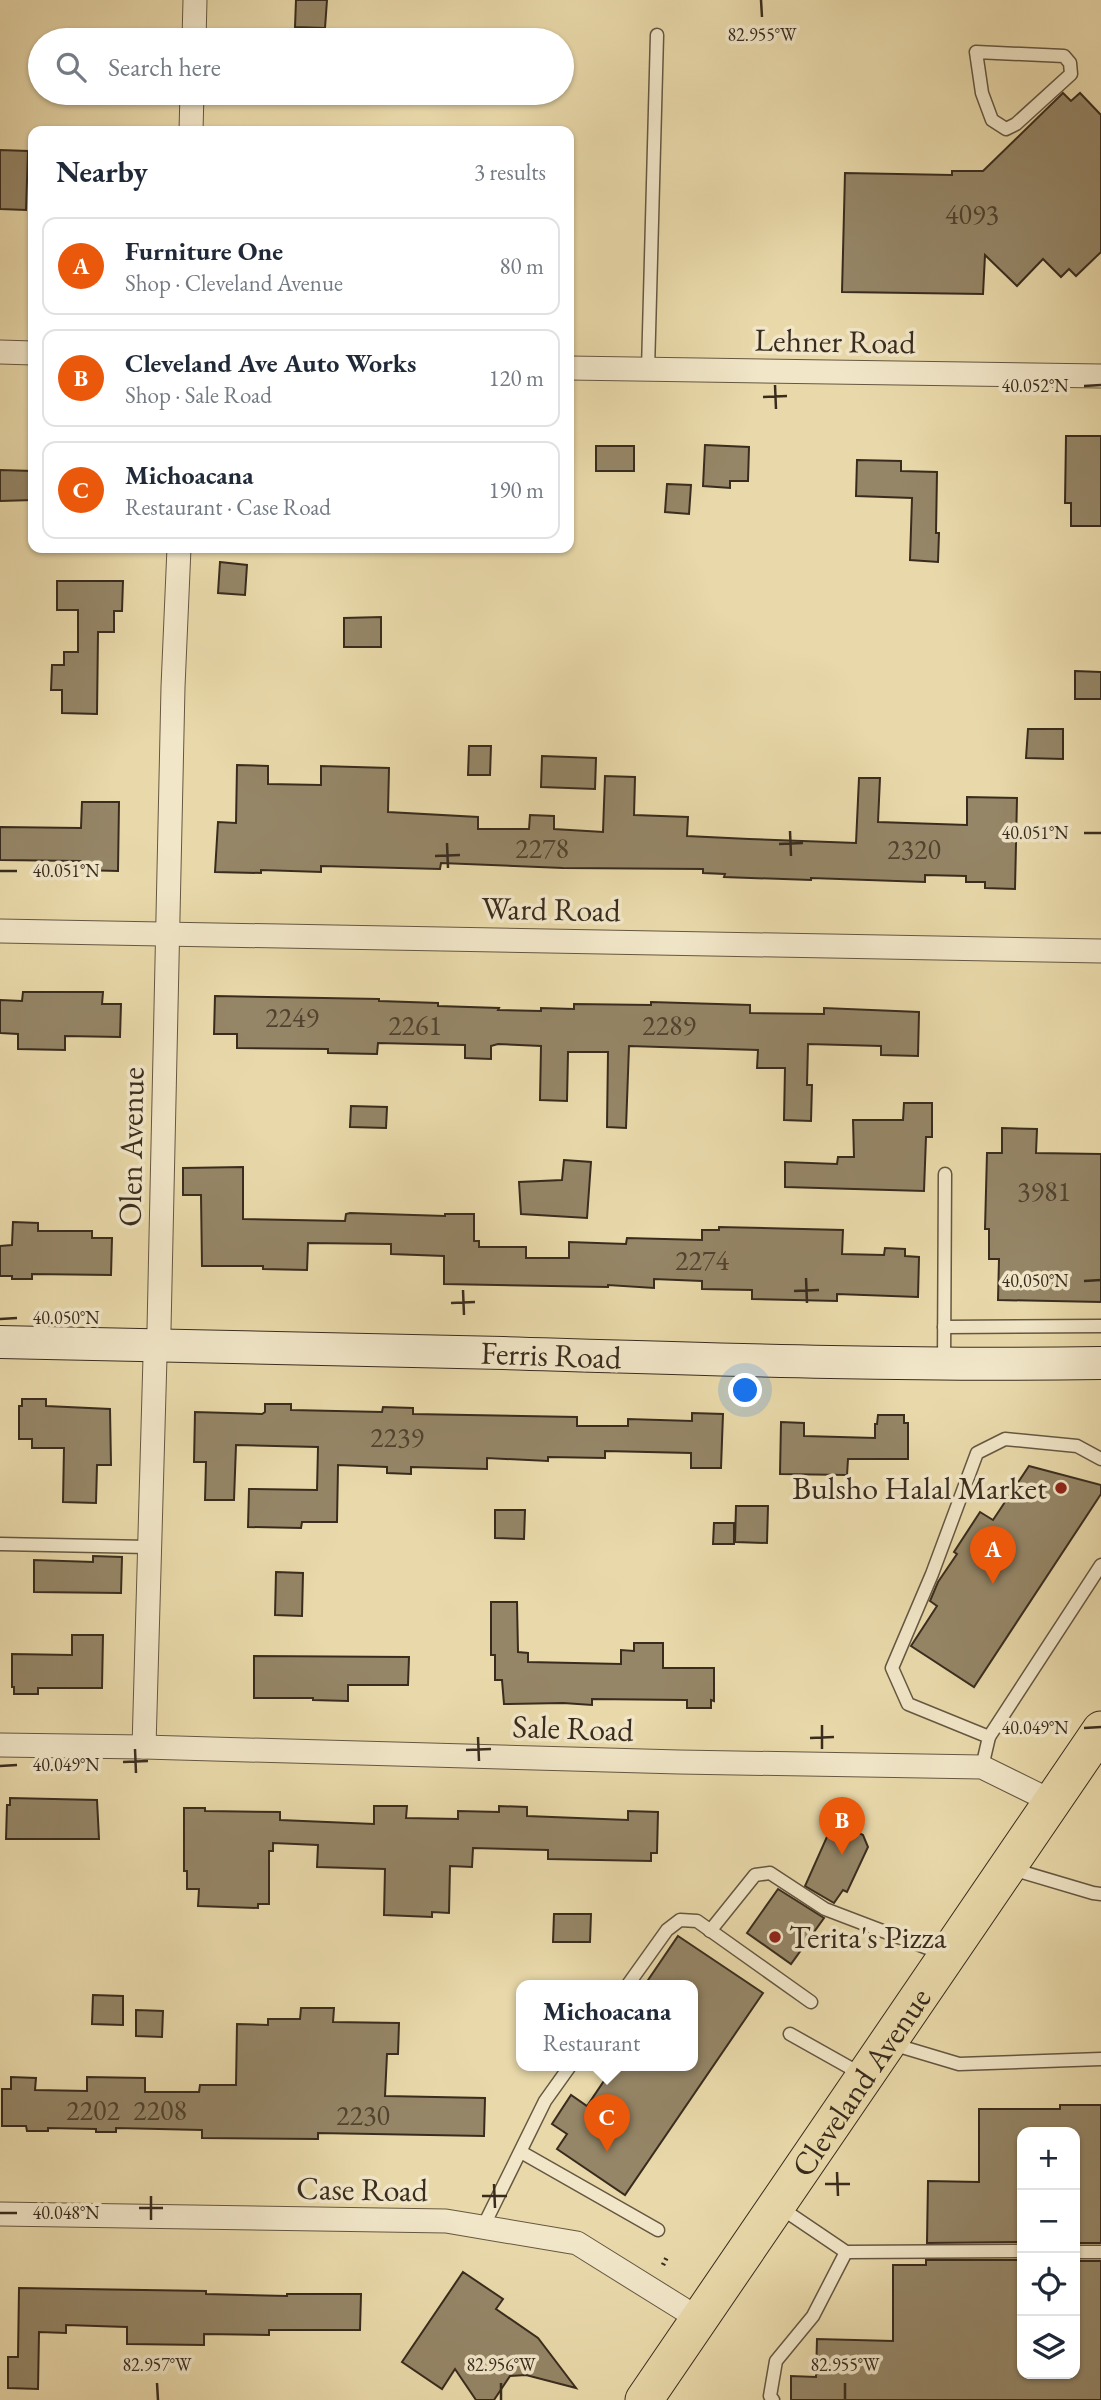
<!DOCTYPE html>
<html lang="en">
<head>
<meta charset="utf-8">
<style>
	:root { --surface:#fff; --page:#f2f2f3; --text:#1f2937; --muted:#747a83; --line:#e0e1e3; --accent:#ea580c }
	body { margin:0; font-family:"EB Garamond",serif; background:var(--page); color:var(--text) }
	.controls { position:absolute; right:21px; bottom:21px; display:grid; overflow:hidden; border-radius:14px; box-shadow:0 2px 5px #0004 }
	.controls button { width:63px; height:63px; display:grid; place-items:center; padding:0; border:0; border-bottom:2px solid var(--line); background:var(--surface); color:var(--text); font:35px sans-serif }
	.you { position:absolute; left:746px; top:1391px; width:24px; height:24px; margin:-18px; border:5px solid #fff; border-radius:50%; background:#1a73e8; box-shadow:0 0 0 10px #1a73e833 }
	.badge { display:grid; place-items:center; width:46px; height:46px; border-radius:50%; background:var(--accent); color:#fff; font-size:23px; font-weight:700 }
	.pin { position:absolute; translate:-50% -58px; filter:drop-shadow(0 2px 4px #0008) }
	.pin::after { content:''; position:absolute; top:37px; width:24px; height:21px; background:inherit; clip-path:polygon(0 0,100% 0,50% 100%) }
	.popup { position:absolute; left:516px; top:1980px; width:182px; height:91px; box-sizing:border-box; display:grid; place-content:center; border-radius:14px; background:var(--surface); filter:drop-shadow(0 2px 5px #0005); font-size:23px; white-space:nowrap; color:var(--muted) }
	.popup b { font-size:26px; color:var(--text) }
	.popup::after { content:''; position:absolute; left:50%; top:100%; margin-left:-14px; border:14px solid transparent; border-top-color:var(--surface) }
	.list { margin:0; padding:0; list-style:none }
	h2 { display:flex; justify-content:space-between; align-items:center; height:91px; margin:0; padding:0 28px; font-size:30px }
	h2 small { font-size:23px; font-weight:400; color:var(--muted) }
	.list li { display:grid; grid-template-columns:46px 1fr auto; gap:21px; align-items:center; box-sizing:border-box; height:98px; margin:0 14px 14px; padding:0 14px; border:2px solid var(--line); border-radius:14px }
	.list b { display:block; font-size:26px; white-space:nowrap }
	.list p { margin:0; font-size:23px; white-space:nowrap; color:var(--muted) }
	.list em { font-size:23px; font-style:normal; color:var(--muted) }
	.icon { flex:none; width:38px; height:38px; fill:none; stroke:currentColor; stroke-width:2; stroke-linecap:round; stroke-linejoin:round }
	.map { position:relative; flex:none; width:1101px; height:2400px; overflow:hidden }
	.search { position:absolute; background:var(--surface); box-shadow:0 2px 5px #0004; left:28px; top:28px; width:546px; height:77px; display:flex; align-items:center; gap:18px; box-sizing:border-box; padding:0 24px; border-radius:38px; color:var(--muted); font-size:26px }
	.panel { position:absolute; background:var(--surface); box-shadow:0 2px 5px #0004; left:28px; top:126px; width:546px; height:427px; border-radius:14px }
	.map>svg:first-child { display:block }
</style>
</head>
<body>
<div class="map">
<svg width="1101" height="2400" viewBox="0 0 1101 2400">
	<rect width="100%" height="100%" fill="#e9d9aa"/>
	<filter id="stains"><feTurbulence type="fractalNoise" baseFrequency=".00286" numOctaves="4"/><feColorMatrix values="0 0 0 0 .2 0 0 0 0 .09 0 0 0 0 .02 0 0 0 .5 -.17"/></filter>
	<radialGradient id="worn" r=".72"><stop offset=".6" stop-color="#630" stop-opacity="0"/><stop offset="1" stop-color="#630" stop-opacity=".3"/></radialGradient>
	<g fill="#958667" stroke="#392c1e" stroke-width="2">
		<path d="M296,0H327L325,28L295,27Z"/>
		<path d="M1063,93L1071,101L1080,93L1101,115V252L1076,276L1069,269L1061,277L1043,259L1017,286L985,255L983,294L842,292L845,173L952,175V171H983Z"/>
		<path d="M0,150L28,151L26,210L0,209Z"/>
		<path d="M1066,436H1101V526H1071V503H1065Z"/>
		<path d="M705,445L749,447L748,481H730V488L703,486Z"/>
		<rect x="596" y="446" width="38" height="25"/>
		<path d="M857,460L901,461V471L937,472L936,533H939L938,562L910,560L912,498L856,496Z"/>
		<path d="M0,470L33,471V500L0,501Z"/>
		<path d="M667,484L691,485L689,514L665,512Z"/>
		<path d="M220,562L247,565L245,595L218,593Z"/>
		<path d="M57,581H123L122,611H114V632H98L97,714L62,713V690H51L52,665H64V652H78V610H57Z"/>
		<path d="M381,617V647H344V618Z"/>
		<path d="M1075,671L1101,672V699H1075Z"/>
		<path d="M1028,729H1063V759L1026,758Z"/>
		<path d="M469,746H491L490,775H468Z"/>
		<path d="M542,756L596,758L595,789L541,787Z"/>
		<path d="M237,765L268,766V784L321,785V766L389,768L388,812L478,817V829H529L530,815L554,816V829L603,832L605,776L635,777L634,815L688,817L687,836L749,839L856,843L859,778H880L878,822L967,825V797L1017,798L1015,889L985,888V882H966V876L925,875V882L811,878V880L724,877L725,874L703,873V869L563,868L441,863L440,869L321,866V872L261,870V873L215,872L218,822L236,823Z"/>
		<path d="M82,802H119L118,871L80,870L81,861L0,860V827L81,828Z"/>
		<path d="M23,992H103L102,1004H121L120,1037L65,1036V1050L18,1049V1034L0,1033V1000L22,1001Z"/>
		<path d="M215,996L379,999V1001L438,1003V1006L499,1008L498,1010L541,1011V1008L574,1009V1004L651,1005V1002L750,1005V1013L824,1014V1008L919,1012L918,1056L881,1055V1046L808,1044L807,1085H812L811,1121L784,1120L785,1068H757L758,1050L629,1046L626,1128L607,1127L608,1052H568L567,1101L540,1100L541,1046L498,1044L491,1046V1059L465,1058V1045L378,1043L377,1054L328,1053V1049L237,1048V1034H214Z"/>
		<path d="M904,1103H932V1137H926L924,1191L785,1187V1162L837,1164L838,1157H854L853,1120H903Z"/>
		<path d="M351,1106L387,1107L386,1128L350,1127Z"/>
		<path d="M1002,1128L1037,1129L1036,1153L1101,1154V1302L998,1300L999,1259H989V1229H985L987,1153H1002Z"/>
		<path d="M564,1160L591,1162L587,1218L521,1214L519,1182L562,1180Z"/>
		<path d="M243,1167V1219L345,1221L346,1214L350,1213L445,1216V1214H474V1241H479V1247H526V1258H569V1242L626,1244L627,1238L702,1240V1230H719V1227L843,1230L842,1254L884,1255L885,1248L905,1249V1256L919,1257L918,1297L837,1294V1301L752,1299V1290L702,1289V1281L654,1279V1288L608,1285V1287L444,1284V1256L391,1254V1244L308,1243L307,1270L263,1269V1266H202L201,1195H183V1168Z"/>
		<path d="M13,1222L38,1223V1231H92V1238H112L111,1275L32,1274V1279H12V1276H0V1246L12,1245Z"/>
		<path d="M22,1399H46V1406L110,1409L111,1465H97L96,1503L63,1502L64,1448H32V1439H19V1406H22Z"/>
		<path d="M265,1404H291V1410L382,1412L383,1407L413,1408V1414L577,1417V1426H628V1419L692,1421V1413L723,1414L721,1468H691V1453L605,1451V1458L548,1457V1461L487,1458V1469L411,1467V1474L387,1473V1467L338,1465L337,1522H302L301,1528L248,1527L249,1489L317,1490L318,1447L236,1445L234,1500H205L206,1462H194L195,1412L262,1414L265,1412Z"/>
		<path d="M878,1415H904V1423H908V1459H848L847,1475L780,1474L781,1422L804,1423V1436L875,1438V1424H877Z"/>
		<path d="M1029,1466L1101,1485V1494L974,1687L911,1646L937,1606L930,1601L938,1582L957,1554L954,1552L980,1512L993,1520Z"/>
		<path d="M736,1506H768L767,1543L735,1542Z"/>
		<path d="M495,1510H525L524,1539L495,1538Z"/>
		<path d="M714,1523H734V1544H713Z"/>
		<path d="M93,1556L122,1557L121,1593L34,1592V1560L93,1562Z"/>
		<path d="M276,1572L303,1573L302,1616L275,1615Z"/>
		<path d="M491,1602H517L518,1652L528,1653V1662L621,1664V1650L634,1651V1643H663V1668H714V1701L711,1700V1708H687V1700H685L592,1699V1705L563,1703L504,1704L502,1680H495V1655H491Z"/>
		<path d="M72,1635H103L102,1688H38V1694H14V1687H12V1654L72,1655Z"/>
		<path d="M254,1656L409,1657L408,1685H348V1701L313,1700V1698H254Z"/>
		<path d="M10,1798L97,1800L99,1839H6L7,1805H10Z"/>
		<path d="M374,1806H407L406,1818L458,1819V1811L499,1812V1806L527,1807V1816L628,1820V1811L658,1812L657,1853H651V1861L548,1859V1850L473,1848L472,1867L450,1866L449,1913L432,1912V1917L384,1915L385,1869L317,1867L318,1845L273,1843V1851H269V1904H258V1908L198,1906L199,1889H187V1871H184V1808H205V1811L280,1812V1820L374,1824Z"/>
		<path d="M834,1821L863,1835L868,1847L847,1892L843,1890L834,1903L805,1886Z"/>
		<path d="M778,1889L824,1918L791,1964L747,1933Z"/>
		<path d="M554,1914H591L590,1942H553Z"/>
		<path d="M678,1936L763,1993L625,2195L557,2149L567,2134L552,2124L571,2095L587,2106L614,2066H693V1986H644Z"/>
		<path d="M93,1995L123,1996V2025L92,2024Z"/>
		<path d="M301,2008H334L333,2022L399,2023L398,2054H387L385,2096L485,2098L484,2136L318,2133V2139L202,2138V2130L116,2128V2132H96V2129L48,2128V2131H27L26,2126H2V2089H11V2077L36,2078L35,2090L87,2091V2077L145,2078V2092H199L200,2085H236L237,2024L268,2025V2019H300Z"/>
		<path d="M136,2010L163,2011L162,2037L136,2036Z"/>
		<path d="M1060,2105H1101V2243H1075V2132H1022V2242L927,2243L928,2181L979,2182V2109H1060Z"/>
		<path d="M926,2260H1022V2374H1075V2261H1101V2400H791V2376L816,2377L817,2339L893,2341V2265H926Z"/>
		<path d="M463,2272L503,2299L496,2309L538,2338L576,2388L526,2375L510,2376L494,2400H476L455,2369L442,2389L402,2362Z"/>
		<path d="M19,2288L206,2291V2294L287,2296V2294H361L360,2330H269V2335L204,2334V2345L127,2344V2327L66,2325V2333L39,2332L38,2389L8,2388V2357H18Z"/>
	</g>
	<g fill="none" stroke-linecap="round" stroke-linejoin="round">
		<g stroke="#655741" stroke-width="15">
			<g id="lane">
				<path d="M976,52L1064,56L1070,63L1071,74L1016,124L1006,129L992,120L982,93Z"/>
				<path d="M648,370L657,35"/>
				<path d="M944,1327L1101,1326"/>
				<path d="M944,1365L945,1174"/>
				<path d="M0,1544L148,1547"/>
				<path d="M989,1737L1101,1565"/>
				<path d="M982,1767L989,1737L908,1704L892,1668L932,1574L977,1453L1005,1439L1077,1446L1101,1459"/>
				<path d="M1012,1869L1093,1893L1101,1894"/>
				<path d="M710,1931L755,1875L770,1873L825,1909L943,1954"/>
				<path d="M627,1986L667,1930L680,1920L697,1921L811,2002"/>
				<path d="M790,2034L863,2075"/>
				<path d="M892,2044L959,2064L1101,2059"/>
				<path d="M521,2152L658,2230"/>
				<path d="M778,2206L846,2252L1022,2251"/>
				<path d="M483,2227L545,2101L570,2066"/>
				<path d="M1075,2252H1101"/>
				<path d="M773,2400L770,2396L776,2361L813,2316L846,2252"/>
			</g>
		</g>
		<g stroke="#655741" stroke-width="25">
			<g id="street">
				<path d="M194,40L195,0"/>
				<path d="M191,131L192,93"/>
				<path d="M0,352L33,353"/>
				<path d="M569,368L1101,376"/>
				<path d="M0,931L1101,951"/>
				<path d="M0,1745L144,1747L679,1762L982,1767L1053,1802"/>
				<path d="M144,1747L155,1357L159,1329L173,687L179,548"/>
				<path d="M0,2214L446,2221L577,2243L699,2319"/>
			</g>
		</g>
		<g stroke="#392c1e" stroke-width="34">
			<path id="secondary" d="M0,1342C168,1345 336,1348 503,1353C703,1359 902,1366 1101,1363"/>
		</g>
		<g stroke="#392c1e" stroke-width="39">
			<g id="primary">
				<path id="s1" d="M644,2400L1101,1730"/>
			</g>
		</g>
		<path stroke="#392c1e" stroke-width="4.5" stroke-dasharray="2 3.5" stroke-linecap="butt" d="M663,2265L667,2257"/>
		<use href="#lane" stroke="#f1e6c8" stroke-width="12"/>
		<use href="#street" stroke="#f1e6c8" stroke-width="23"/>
		<use href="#secondary" stroke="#f1e6c8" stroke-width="32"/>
		<use href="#primary" stroke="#e9d9aa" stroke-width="37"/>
	</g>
	<path fill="none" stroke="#392c1e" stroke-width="2.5" d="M761,0L762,17M775,385L776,409M1084,386L1101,385M763,397L787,396M790,831L791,856M1084,833H1101M447,843L448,868M779,844L803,843M435,856L460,855M0,871H17M806,1278L807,1303M1084,1281L1101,1280M463,1290L464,1315M794,1291L819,1290M451,1303L475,1302M0,1319L17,1318M822,1725V1749M1084,1728L1101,1727M478,1737L479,1761M810,1738L834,1737M135,1749L136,1773M466,1750L491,1749M123,1762L148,1761M0,1766L17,1765M837,2172L838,2196M494,2184L495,2208M825,2184H850M151,2196V2220M482,2196H507M139,2208H163M0,2213H17M157,2383L158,2400M501,2383V2400M845,2383V2400"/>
	<g fill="#8f2418" stroke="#f1e6c8" stroke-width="2.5">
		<circle cx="1061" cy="1488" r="7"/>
		<circle cx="775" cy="1937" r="7"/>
	</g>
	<g text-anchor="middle" stroke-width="7" stroke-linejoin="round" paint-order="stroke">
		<g font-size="28" fill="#504230">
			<text x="972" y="224">4093</text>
			<text x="542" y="858">2278</text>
			<text x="914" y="859">2320</text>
			<text x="292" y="1027">2249</text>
			<text x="415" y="1035">2261</text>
			<text x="669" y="1035">2289</text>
			<text x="1044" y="1201">3981</text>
			<text x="702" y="1270">2274</text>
			<text x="397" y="1447">2239</text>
			<text x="93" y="2120">2202</text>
			<text x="160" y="2120">2208</text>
			<text x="363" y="2125">2230</text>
		</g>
		<g font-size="32" fill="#392c1e" stroke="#f1e6c8">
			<text transform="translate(835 341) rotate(1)" y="11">Lehner Road</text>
			<text transform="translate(551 909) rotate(1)" y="11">Ward Road</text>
			<text transform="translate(131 1147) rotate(-89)" y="11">Olen Avenue</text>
			<text transform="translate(551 1355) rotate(2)" y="11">Ferris Road</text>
			<text transform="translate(573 1728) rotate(2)" y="11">Sale Road</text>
			<text dy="11" stroke="none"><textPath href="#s1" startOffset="385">Cleveland Avenue</textPath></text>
			<text transform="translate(362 2189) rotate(1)" y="11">Case Road</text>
		</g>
		<g font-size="32" fill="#392c1e" stroke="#f1e6c8" text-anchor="end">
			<text x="1047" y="1499">Bulsho Halal Market</text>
			<text x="789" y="1948" text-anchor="start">Terita's Pizza</text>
		</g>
	</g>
	<g font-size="18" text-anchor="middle" fill="#392c1e" stroke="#f1e6c8" stroke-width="7" stroke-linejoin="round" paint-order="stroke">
		<text x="762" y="41">82.955°W</text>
		<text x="1035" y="392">40.052°N</text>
		<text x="1035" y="839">40.051°N</text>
		<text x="66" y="877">40.051°N</text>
		<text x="1035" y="1287">40.050°N</text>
		<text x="66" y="1324">40.050°N</text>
		<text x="1035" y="1734">40.049°N</text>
		<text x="66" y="1771">40.049°N</text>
		<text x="66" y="2219">40.048°N</text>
		<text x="157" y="2371">82.957°W</text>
		<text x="501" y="2371">82.956°W</text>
		<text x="845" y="2371">82.955°W</text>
	</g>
	<rect width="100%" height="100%" filter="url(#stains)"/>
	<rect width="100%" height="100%" fill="url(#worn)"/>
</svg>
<div class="controls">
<button>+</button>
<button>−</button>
<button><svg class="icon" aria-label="locate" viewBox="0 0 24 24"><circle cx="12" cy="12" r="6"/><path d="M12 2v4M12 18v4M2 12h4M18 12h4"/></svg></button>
<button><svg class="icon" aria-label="layers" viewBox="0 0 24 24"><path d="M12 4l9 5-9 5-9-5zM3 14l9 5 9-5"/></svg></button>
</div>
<div class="you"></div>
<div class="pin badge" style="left:993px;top:1584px">A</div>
<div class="pin badge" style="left:842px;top:1855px">B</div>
<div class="pin badge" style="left:607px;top:2152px">C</div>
<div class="popup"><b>Michoacana</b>Restaurant</div>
<div class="search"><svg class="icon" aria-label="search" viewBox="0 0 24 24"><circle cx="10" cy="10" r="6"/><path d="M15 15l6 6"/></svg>Search here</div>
<section class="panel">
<h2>Nearby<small>3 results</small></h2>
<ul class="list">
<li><span class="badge">A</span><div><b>Furniture One</b><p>Shop · Cleveland Avenue</p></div><em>80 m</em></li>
<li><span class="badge">B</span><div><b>Cleveland Ave Auto Works</b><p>Shop · Sale Road</p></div><em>120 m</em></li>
<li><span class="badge">C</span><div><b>Michoacana</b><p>Restaurant · Case Road</p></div><em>190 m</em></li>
</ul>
</section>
</div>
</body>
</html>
